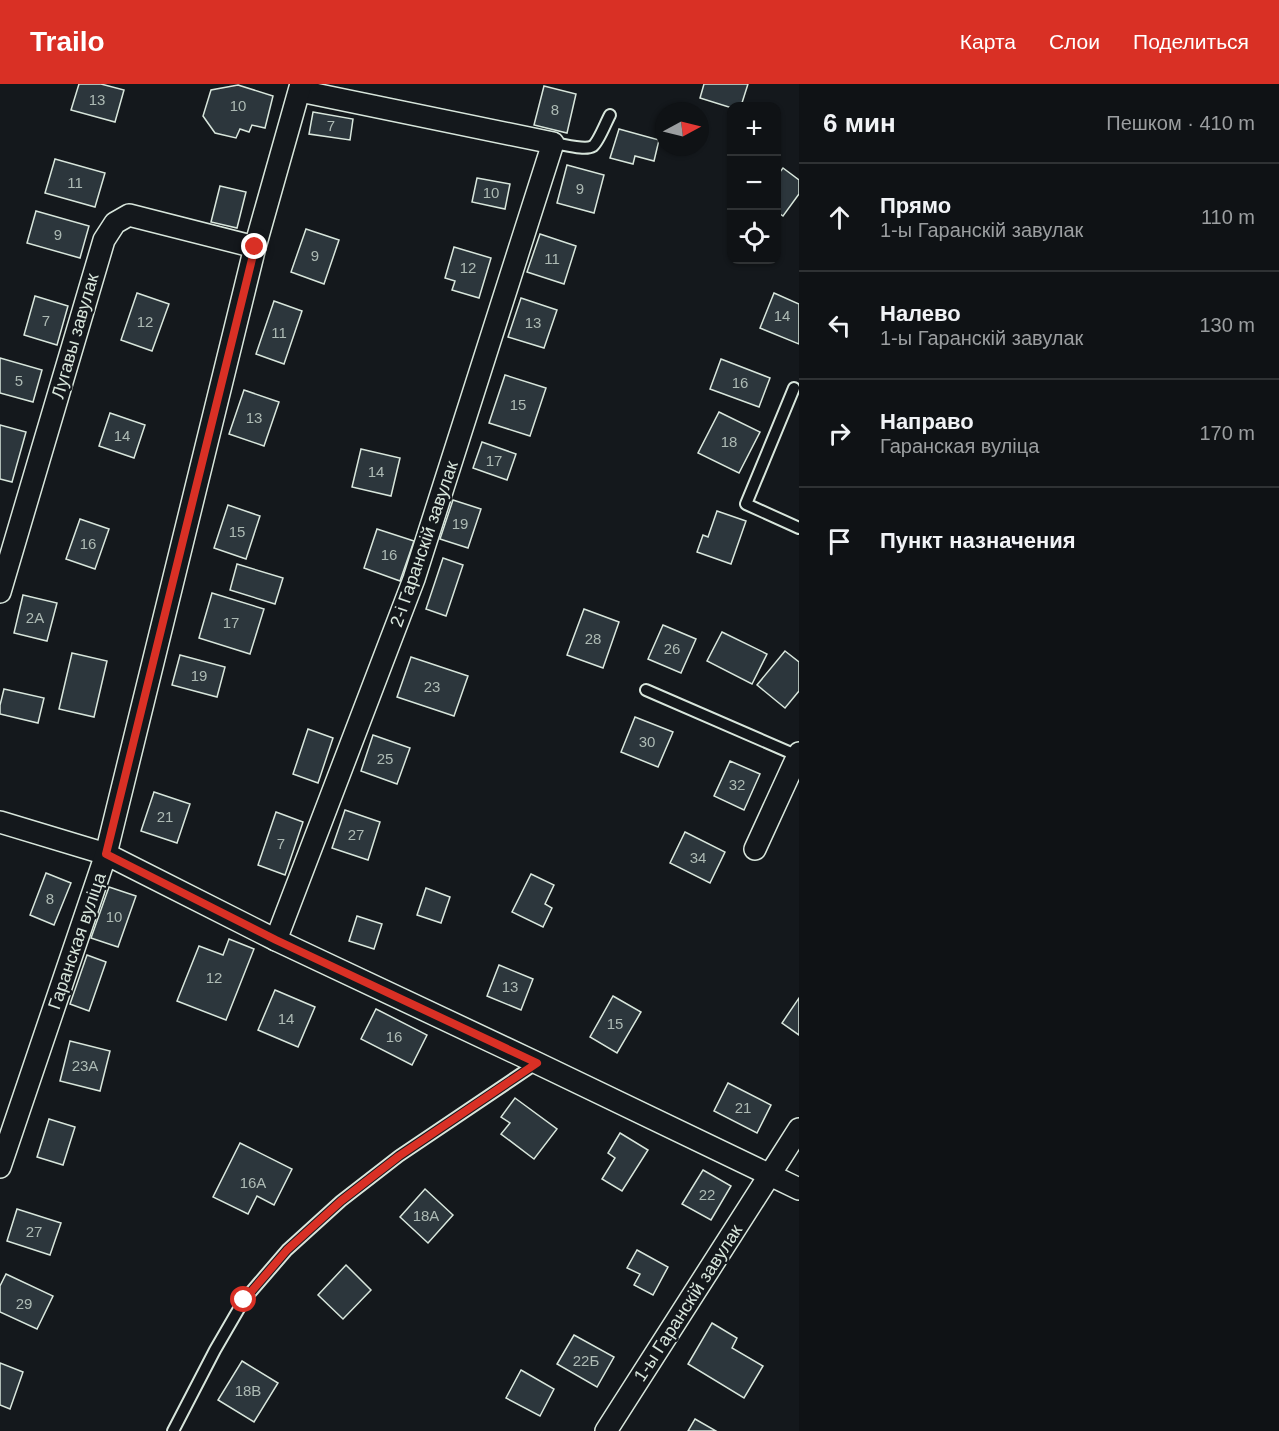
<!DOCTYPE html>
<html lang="ru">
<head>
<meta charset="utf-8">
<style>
	:root { --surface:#0f1215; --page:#181b1e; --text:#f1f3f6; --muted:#9b9ea0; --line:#2f3234; --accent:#d93025 }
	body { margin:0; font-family:Arial,sans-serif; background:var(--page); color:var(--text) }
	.controls { position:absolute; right:18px; top:18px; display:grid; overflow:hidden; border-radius:12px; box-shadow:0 2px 4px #0004 }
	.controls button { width:54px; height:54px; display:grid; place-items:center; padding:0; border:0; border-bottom:2px solid var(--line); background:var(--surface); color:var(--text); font:30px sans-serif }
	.compass { position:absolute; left:655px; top:18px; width:54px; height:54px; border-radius:50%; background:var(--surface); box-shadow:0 2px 4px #0004; rotate:83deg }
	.stop { position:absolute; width:18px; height:18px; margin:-14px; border:4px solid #d93025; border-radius:50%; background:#fff }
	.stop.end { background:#d93025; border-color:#fff; box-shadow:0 2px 6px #0008 }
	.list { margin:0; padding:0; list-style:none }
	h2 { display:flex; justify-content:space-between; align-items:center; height:78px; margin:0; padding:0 24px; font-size:26px }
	h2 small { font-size:20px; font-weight:400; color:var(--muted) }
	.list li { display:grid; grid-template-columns:39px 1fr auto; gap:18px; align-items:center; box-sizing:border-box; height:108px; padding:0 24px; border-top:2px solid var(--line) }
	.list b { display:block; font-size:22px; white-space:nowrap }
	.list p { margin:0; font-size:20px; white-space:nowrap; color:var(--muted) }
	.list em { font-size:20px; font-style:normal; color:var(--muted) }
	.icon { flex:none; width:33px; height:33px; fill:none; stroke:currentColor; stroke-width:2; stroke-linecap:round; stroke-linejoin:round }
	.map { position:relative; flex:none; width:799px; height:1347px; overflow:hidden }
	header { display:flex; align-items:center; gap:36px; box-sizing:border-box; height:84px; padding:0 30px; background:var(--accent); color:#fff }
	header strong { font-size:28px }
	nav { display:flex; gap:33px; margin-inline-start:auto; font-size:21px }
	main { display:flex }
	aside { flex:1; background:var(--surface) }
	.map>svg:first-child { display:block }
</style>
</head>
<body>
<header>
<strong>Trailo</strong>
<nav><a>Карта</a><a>Слои</a><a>Поделиться</a></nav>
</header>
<main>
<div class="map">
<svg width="799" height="1347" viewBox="0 0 799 1347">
	<rect width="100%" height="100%" fill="#14181c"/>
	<g fill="#2c363c" stroke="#d8e6dc" stroke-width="1.5">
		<path d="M79,0H101L124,6L115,38L71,26Z"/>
		<path d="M704,0H748L741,22H732V24L700,14Z"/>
		<path d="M238,1L273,12L265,44L252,41L249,48L240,45L236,54L215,49L203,32L211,6Z"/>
		<path d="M544,2L576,10L567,49L534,41Z"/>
		<path d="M313,28L353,35L350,56L309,50Z"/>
		<path d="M619,45L659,56L654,77L635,72L633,80L610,74Z"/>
		<path d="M55,75L105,89L95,123L45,109Z"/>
		<path d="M567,81L604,91L594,129L557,119Z"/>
		<path d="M783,84L799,96V110L783,132L776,127V93Z"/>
		<path d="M477,94L510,100L505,125L472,118Z"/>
		<path d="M220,102L246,108L237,144L211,138Z"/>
		<path d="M36,127L89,142L80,174L27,159Z"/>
		<path d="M306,145L339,156L324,200L291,188Z"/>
		<path d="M540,150L576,162L564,200L527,188Z"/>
		<path d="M454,163L491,174L479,214L452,206L455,197L445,194Z"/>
		<path d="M137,209L169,220L152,267L121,256Z"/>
		<path d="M774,209L799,220V260L760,244Z"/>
		<path d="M35,212L68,222L57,261L24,251Z"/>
		<path d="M521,214L557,226L544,264L508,253Z"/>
		<path d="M274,217L302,227L284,280L256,270Z"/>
		<path d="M0,274L42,286L33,318L0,309Z"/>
		<path d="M721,275L770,294L759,323L710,305Z"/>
		<path d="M505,291L546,304L530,352L489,339Z"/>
		<path d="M244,306L279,318L264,362L229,350Z"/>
		<path d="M719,328L760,348L739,389L698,369Z"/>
		<path d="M110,329L145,341L134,374L99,362Z"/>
		<path d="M0,341L26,348L12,398L0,395Z"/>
		<path d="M482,358L516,370L507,396L473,384Z"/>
		<path d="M361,365L400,374L391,412L352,403Z"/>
		<path d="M453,416L481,425L468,464L440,455Z"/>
		<path d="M228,421L260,432L246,475L214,464Z"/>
		<path d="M717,427L746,437L731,480L697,468L703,451L708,453Z"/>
		<path d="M80,435L109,445L95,485L66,475Z"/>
		<path d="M377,445L414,457L400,497L364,484Z"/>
		<path d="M443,474L463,481L446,532L426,525Z"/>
		<path d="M237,480L283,494L275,520L230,506Z"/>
		<path d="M212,509L264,525L250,570L199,554Z"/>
		<path d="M23,511L57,519L47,557L14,549Z"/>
		<path d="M584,525L619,538L603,584L567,571Z"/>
		<path d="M663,541L696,555L681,589L648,575Z"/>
		<path d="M722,548L767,570L752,600L707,577Z"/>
		<path d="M785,567L799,578V607L785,624L757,601Z"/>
		<path d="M72,569L107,577L94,633L59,625Z"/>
		<path d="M180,571L225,583L217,613L172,601Z"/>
		<path d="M411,573L468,592L454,632L397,613Z"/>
		<path d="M4,605L44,614L38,639L0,630V621Z"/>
		<path d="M635,633L673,648L658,683L621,668Z"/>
		<path d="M308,645L333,654L318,699L293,690Z"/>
		<path d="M373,651L410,664L397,700L361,687Z"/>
		<path d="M730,677L760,690L744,726L714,712Z"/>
		<path d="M154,708L190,720L177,759L141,747Z"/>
		<path d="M345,726L380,738L368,776L332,764Z"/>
		<path d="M276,728L303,738L285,791L258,781Z"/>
		<path d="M685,748L725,768L710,799L670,779Z"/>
		<path d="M46,789L71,799L54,841L30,831Z"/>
		<path d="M531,790L554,801L545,820L552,824L543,843L512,828Z"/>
		<path d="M109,803L136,812L118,863L91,854Z"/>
		<path d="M426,804L450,813L441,839L417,831Z"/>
		<path d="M357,832L382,840L374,865L349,857Z"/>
		<path d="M229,855L254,865L226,936L177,917L199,862L223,871Z"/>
		<path d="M87,871L106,878L89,927L70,920Z"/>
		<path d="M499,881L533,895L521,926L487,912Z"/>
		<path d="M275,906L315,923L298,963L258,946Z"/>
		<path d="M613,912L641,928L617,969L590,953Z"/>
		<path d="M799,914V951L782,939Z"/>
		<path d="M376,925L427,951L412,981L361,955Z"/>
		<path d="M70,957L110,967L100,1007L60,997Z"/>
		<path d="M728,999L771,1021L757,1049L714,1027Z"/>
		<path d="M515,1014L557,1045L534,1075L501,1050L510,1039L501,1033Z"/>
		<path d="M49,1035L75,1043L63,1081L37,1073Z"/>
		<path d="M620,1049L648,1066L622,1107L602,1095L615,1074L608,1069Z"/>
		<path d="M240,1059L292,1085L274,1121L257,1112L248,1130L213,1113Z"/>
		<path d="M703,1086L731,1102L711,1136L682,1120Z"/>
		<path d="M425,1105L453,1131L428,1159L400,1133Z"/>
		<path d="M17,1125L61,1139L50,1171L7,1157Z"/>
		<path d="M637,1166L668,1183L653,1211L634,1201L640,1190L627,1184Z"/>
		<path d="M346,1181L371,1206L343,1235L318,1211Z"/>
		<path d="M6,1190L53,1212L37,1245L0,1228V1202Z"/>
		<path d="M712,1239L737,1254L732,1264L763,1282L744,1314L688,1280Z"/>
		<path d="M574,1251L614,1273L597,1303L557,1280Z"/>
		<path d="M242,1277L278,1299L254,1338L218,1316Z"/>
		<path d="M0,1279L23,1288L10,1325L0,1321Z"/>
		<path d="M521,1286L554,1305L540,1332L506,1314Z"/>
		<path d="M695,1335L716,1347H688Z"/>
	</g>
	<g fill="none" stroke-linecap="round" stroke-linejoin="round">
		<g stroke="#d8e6dc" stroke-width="14">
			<g id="lane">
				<path d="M553,59C563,60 585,67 593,62C599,57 606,38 610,31"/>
				<path d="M794,304L746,420L799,444"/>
				<path d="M646,606L798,672"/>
				<path d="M173,1347L215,1266L244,1216L287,1166L341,1117L399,1072L537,979"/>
			</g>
		</g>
		<g stroke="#d8e6dc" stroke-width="24">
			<g id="street">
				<path d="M0,508L104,156L115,139L129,131L255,163"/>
				<path d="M0,738L106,770L276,856L537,979L799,1105"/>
				<path d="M755,765L799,669"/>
				<path d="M276,856L414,495L553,59L300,7"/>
				<path d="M0,1083L106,770L255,163L301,0"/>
				<path d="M606,1347L799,1045"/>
			</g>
		</g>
		<use href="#lane" stroke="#14181c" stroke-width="10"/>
		<use href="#street" stroke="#14181c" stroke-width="21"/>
	</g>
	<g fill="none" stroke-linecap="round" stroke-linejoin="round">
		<path stroke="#d93025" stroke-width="8" d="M244,1216L287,1166L341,1117L399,1072L537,979L276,856L106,770L255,163"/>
	</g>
	<g text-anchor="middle" stroke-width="4.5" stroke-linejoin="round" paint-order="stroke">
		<g font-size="15" fill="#adbab4">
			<text x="97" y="21">13</text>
			<text x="238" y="27">10</text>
			<text x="555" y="31">8</text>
			<text x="331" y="47">7</text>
			<text x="75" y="104">11</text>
			<text x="580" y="110">9</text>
			<text x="491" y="114">10</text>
			<text x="58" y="156">9</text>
			<text x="315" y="177">9</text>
			<text x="552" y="180">11</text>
			<text x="468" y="189">12</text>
			<text x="782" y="237">14</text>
			<text x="46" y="242">7</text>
			<text x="145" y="243">12</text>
			<text x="533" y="244">13</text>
			<text x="279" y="254">11</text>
			<text x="19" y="302">5</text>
			<text x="740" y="304">16</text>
			<text x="518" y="326">15</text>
			<text x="254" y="339">13</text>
			<text x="122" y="357">14</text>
			<text x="729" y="363">18</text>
			<text x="494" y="382">17</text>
			<text x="376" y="393">14</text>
			<text x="460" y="445">19</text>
			<text x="237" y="453">15</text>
			<text x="88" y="465">16</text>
			<text x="389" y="476">16</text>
			<text x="35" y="539">2А</text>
			<text x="231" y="544">17</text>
			<text x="593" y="560">28</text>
			<text x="672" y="570">26</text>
			<text x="199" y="597">19</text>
			<text x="432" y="608">23</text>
			<text x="647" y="663">30</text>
			<text x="385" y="680">25</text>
			<text x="737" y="706">32</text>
			<text x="165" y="738">21</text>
			<text x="356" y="756">27</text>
			<text x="281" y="765">7</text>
			<text x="698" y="779">34</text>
			<text x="50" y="820">8</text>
			<text x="114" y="838">10</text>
			<text x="214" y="899">12</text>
			<text x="510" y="908">13</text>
			<text x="286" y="940">14</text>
			<text x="615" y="945">15</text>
			<text x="394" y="958">16</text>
			<text x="85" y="987">23А</text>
			<text x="743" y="1029">21</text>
			<text x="253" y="1104">16А</text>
			<text x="707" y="1116">22</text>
			<text x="426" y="1137">18А</text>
			<text x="34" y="1153">27</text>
			<text x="24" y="1225">29</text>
			<text x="586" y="1282">22Б</text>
			<text x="248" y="1312">18В</text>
		</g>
		<g font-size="18" fill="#d8e6dc" stroke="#14181c">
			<text transform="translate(75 252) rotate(-74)" y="6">Лугавы завулак</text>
			<text transform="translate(424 460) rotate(-71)" y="6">2-і Гаранскій завулак</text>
			<text transform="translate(77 857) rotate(-71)" y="6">Гаранская вуліца</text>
			<text transform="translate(688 1219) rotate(-57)" y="6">1-ы Гаранскій завулак</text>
		</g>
	</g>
</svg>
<div class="controls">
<button>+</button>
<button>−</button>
<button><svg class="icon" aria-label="locate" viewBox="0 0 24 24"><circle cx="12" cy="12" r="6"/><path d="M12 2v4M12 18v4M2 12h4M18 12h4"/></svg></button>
</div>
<svg class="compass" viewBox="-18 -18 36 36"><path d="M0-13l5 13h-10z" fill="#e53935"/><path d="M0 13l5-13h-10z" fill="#9b9ea0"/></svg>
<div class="stop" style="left:244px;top:1216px"></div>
<div class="stop end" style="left:255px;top:163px"></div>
</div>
<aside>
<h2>6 мин<small>Пешком · 410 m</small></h2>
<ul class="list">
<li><svg class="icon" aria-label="ahead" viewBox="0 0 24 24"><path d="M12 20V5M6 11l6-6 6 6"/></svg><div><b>Прямо</b><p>1-ы Гаранскій завулак</p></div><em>110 m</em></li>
<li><svg class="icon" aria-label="left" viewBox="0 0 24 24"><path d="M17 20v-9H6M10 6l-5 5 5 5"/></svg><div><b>Налево</b><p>1-ы Гаранскій завулак</p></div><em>130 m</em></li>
<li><svg class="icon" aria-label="right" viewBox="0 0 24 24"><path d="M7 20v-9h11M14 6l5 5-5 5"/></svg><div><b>Направо</b><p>Гаранская вуліца</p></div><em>170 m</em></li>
<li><svg class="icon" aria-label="arrive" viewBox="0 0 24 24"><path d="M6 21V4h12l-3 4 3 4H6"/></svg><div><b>Пункт назначения</b></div></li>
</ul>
</aside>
</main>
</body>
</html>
